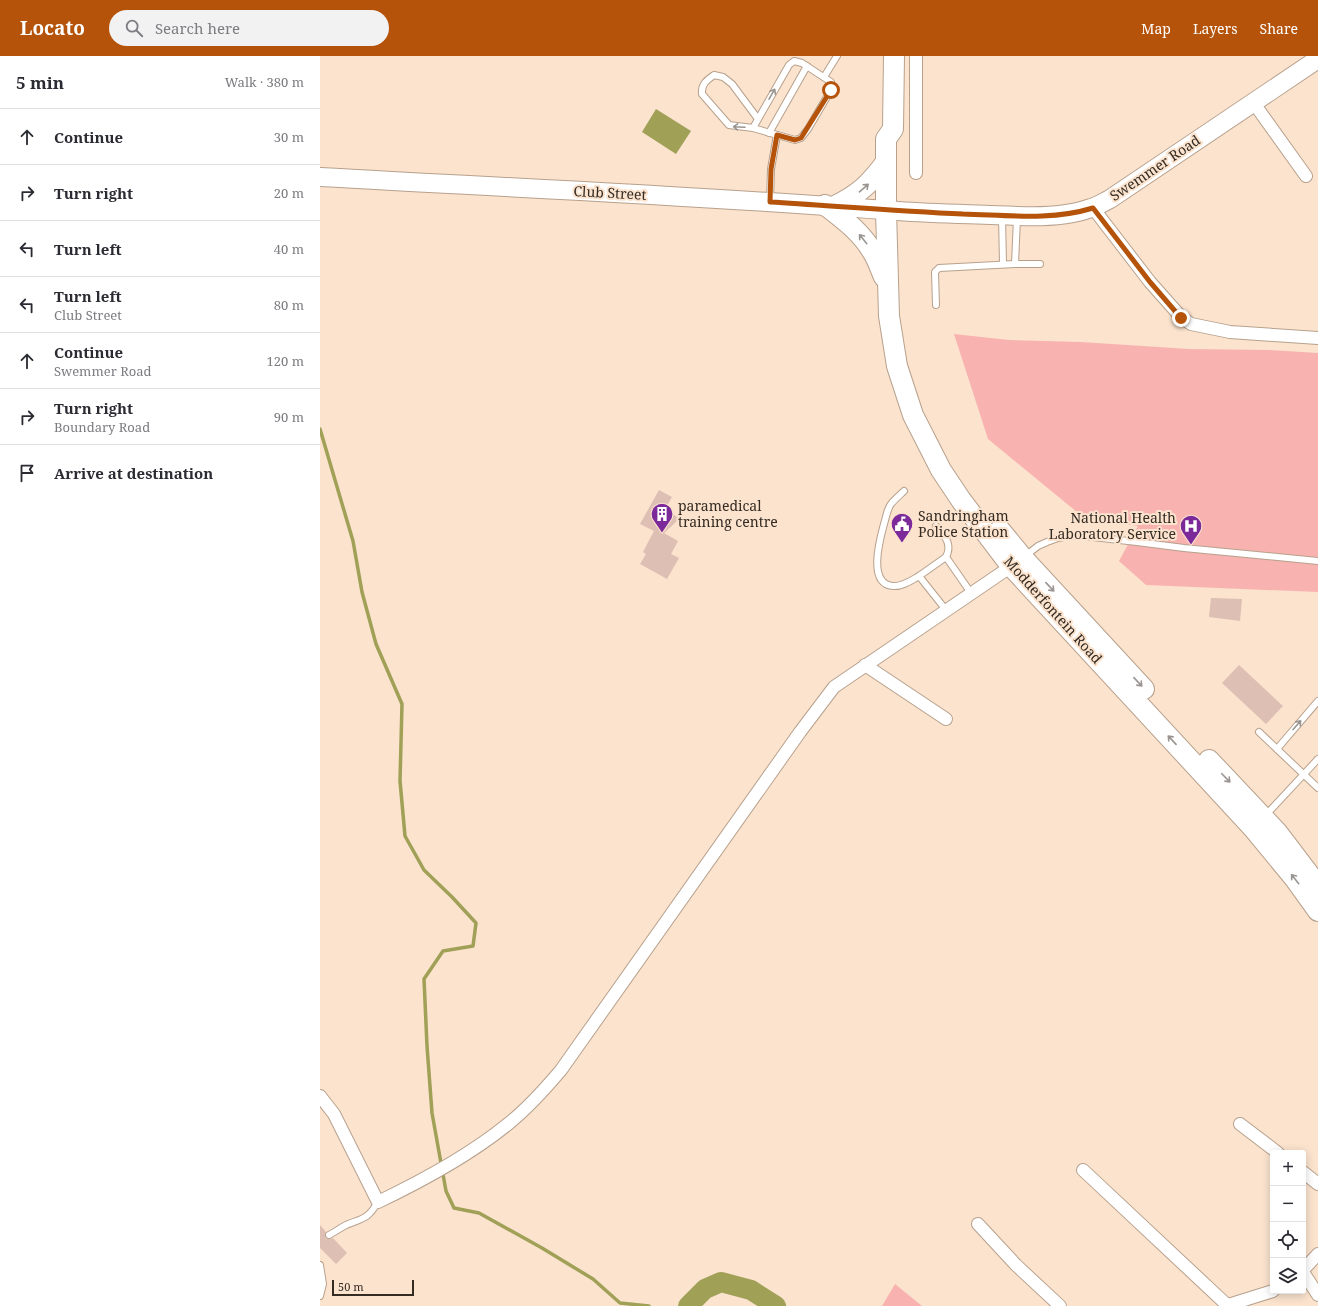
<!DOCTYPE html>
<html lang="en">
<head>
<meta charset="utf-8">
<style>
	:root { --surface:#fff; --page:#f2f2f3; --text:#2b2b33; --muted:#7c7c81; --line:#e1e1e2; --accent:#b45309 }
	body { margin:0; font-family:"Noto Serif",serif; background:var(--page); color:var(--text) }
	.controls { position:absolute; right:12px; bottom:12px; display:grid; overflow:hidden; border-radius:4px; box-shadow:0 2px 10px #0003 }
	.controls button { width:36px; height:36px; display:grid; place-items:center; padding:0; border:0; border-bottom:1px solid var(--line); background:var(--surface); color:var(--text); font:20px sans-serif }
	.scale { position:absolute; left:12px; bottom:10px; width:82px; box-sizing:border-box; padding-left:4px; border:2px solid #342b23; border-top:0; font-size:11px; line-height:14px; white-space:nowrap; color:#342b23; -webkit-text-stroke:3px #fbe3ce; paint-order:stroke }
	.stop { position:absolute; width:12px; height:12px; margin:-9px; border:3px solid #b45309; border-radius:50%; background:#fff }
	.stop.end { background:#b45309; border-color:#fff; box-shadow:0 1px 4px #0008 }
	.list { margin:0; padding:0; list-style:none }
	h2 { display:flex; justify-content:space-between; align-items:center; height:52px; margin:0; padding:0 16px; font-size:17px }
	h2 small { font-size:13px; font-weight:400; color:var(--muted) }
	.list li { display:grid; grid-template-columns:26px 1fr auto; gap:12px; align-items:center; box-sizing:border-box; height:56px; padding:0 16px; border-top:1px solid var(--line) }
	.list b { display:block; font-size:15px; white-space:nowrap }
	.list p { margin:0; font-size:13px; white-space:nowrap; color:var(--muted) }
	.list em { font-size:13px; font-style:normal; color:var(--muted) }
	.icon { flex:none; width:22px; height:22px; fill:none; stroke:currentColor; stroke-width:2; stroke-linecap:round; stroke-linejoin:round }
	.map { position:relative; flex:none; width:998px; height:1250px; overflow:hidden }
	header { display:flex; align-items:center; gap:24px; box-sizing:border-box; height:56px; padding:0 20px; background:var(--accent); color:#fff }
	header strong { font-size:19px }
	nav { display:flex; gap:22px; margin-inline-start:auto; font-size:14px }
	.search { width:280px; height:36px; background:var(--page); display:flex; align-items:center; gap:10px; box-sizing:border-box; padding:0 14px; border-radius:22px; color:var(--muted); font-size:15px }
	main { display:flex }
	aside { flex:1; background:var(--surface) }
	.map>svg:first-child { display:block }
</style>
</head>
<body>
<header>
<strong>Locato</strong>
<div class="search"><svg class="icon" aria-label="search" viewBox="0 0 24 24"><circle cx="10" cy="10" r="6"/><path d="M15 15l6 6"/></svg>Search here</div>
<nav><a>Map</a><a>Layers</a><a>Share</a></nav>
</header>
<main>
<aside>
<h2>5 min<small>Walk · 380 m</small></h2>
<ul class="list">
<li><svg class="icon" aria-label="ahead" viewBox="0 0 24 24"><path d="M12 20V5M6 11l6-6 6 6"/></svg><div><b>Continue</b></div><em>30 m</em></li>
<li><svg class="icon" aria-label="right" viewBox="0 0 24 24"><path d="M7 20v-9h11M14 6l5 5-5 5"/></svg><div><b>Turn right</b></div><em>20 m</em></li>
<li><svg class="icon" aria-label="left" viewBox="0 0 24 24"><path d="M17 20v-9H6M10 6l-5 5 5 5"/></svg><div><b>Turn left</b></div><em>40 m</em></li>
<li><svg class="icon" aria-label="left" viewBox="0 0 24 24"><path d="M17 20v-9H6M10 6l-5 5 5 5"/></svg><div><b>Turn left</b><p>Club Street</p></div><em>80 m</em></li>
<li><svg class="icon" aria-label="ahead" viewBox="0 0 24 24"><path d="M12 20V5M6 11l6-6 6 6"/></svg><div><b>Continue</b><p>Swemmer Road</p></div><em>120 m</em></li>
<li><svg class="icon" aria-label="right" viewBox="0 0 24 24"><path d="M7 20v-9h11M14 6l5 5-5 5"/></svg><div><b>Turn right</b><p>Boundary Road</p></div><em>90 m</em></li>
<li><svg class="icon" aria-label="arrive" viewBox="0 0 24 24"><path d="M6 21V4h12l-3 4 3 4H6"/></svg><div><b>Arrive at destination</b></div></li>
</ul>
</aside>
<div class="map">
<svg width="998" height="1250" viewBox="0 0 998 1250">
	<rect width="100%" height="100%" fill="#fbe3ce"/>
	<g fill="#f8b3b1">
		<path d="M634,278L689,284L761,286L869,293L950,294L998,297V536L826,529L799,505L818,470L763,461L668,383Z"/>
		<path d="M575,1228L602,1250H562Z"/>
	</g>
	<path fill="#a0a057" d="M336,53L371,75L356,98L322,76Z"/>
	<g fill="none" stroke-linecap="round" stroke-linejoin="round">
		<path stroke="#a0a057" stroke-width="3.5" d="M0,373L33,485L42,536L56,588L82,648L80,725L85,780L104,814L132,841L156,867L153,890L123,895L104,923L107,990L112,1057L126,1135L134,1152L159,1157L222,1192L273,1223L300,1247L329,1250"/>
		<path stroke="#a0a057" stroke-width="20" d="M368,1250L385,1233L401,1226L431,1234L456,1250"/>
	</g>
	<g fill="#ddbfb3">
		<path d="M339,434L352,441L345,453L357,461V465L344,477L358,485L351,498L359,502L347,523L320,508L326,498L323,496L334,475L320,468Z"/>
		<path d="M891,542L922,543L920,565L889,561Z"/>
		<path d="M919,609L963,650L946,668L902,627Z"/>
		<path d="M0,1169L6,1176L5,1179L6,1183H9L13,1182L27,1197L16,1208L0,1192Z"/>
	</g>
	<g fill="none" stroke-linecap="round" stroke-linejoin="round">
		<g stroke="#b7a18d" stroke-width="8">
			<g id="lane">
				<path d="M504,21L517,0"/>
				<path d="M433,72L469,9L474,5L482,7L511,26V34L488,73L481,82L475,84L433,72L409,69L382,38C381,28 387,24 394,19L403,21L412,28L438,63"/>
				<path d="M449,77L487,10"/>
				<path d="M450,145L451,113L457,79"/>
				<path d="M682,161L683,208"/>
				<path d="M697,162L695,208H720"/>
				<path d="M616,249L615,216L619,212L695,208"/>
				<path d="M584,435C580,439 575,443 571,448C567,453 566,462 564,468C560,483 547,528 573,530C582,531 592,524 599,520"/>
				<path d="M616,470C624,480 633,487 626,501"/>
				<path d="M704,501L718,490L727,486L738,482L755,479L817,486L864,492L998,505"/>
				<path d="M626,554L599,520L626,501L651,537"/>
				<path d="M939,676L998,732"/>
				<path d="M957,693L998,645"/>
				<path d="M945,760L998,703"/>
				<path d="M9,1179C15,1176 20,1172 26,1169C43,1162 47,1164 58,1146"/>
				<path d="M0,1209L3,1228L0,1240"/>
			</g>
		</g>
		<g stroke="#b7a18d" stroke-width="14">
			<g id="street">
				<path d="M596,0V117"/>
				<path d="M933,46L986,120"/>
				<path d="M773,152L830,226L861,261L871,268L910,276L998,282"/>
				<path d="M545,609L626,663"/>
				<path d="M0,1040L14,1058L58,1146C102,1125 150,1099 188,1068C208,1052 225,1033 241,1014L480,676L514,631L696,507"/>
				<path d="M920,1068L958,1097"/>
				<path d="M763,1114L907,1249"/>
				<path d="M983,1116L998,1128"/>
				<path d="M658,1168L696,1209L740,1250"/>
				<path d="M983,1214L998,1198"/>
				<path d="M983,1216L998,1239"/>
				<path d="M905,1250L953,1235"/>
			</g>
		</g>
		<g stroke="#b7a18d" stroke-width="20">
			<path id="secondary" d="M0,121C193,132 385,140 578,155C618,158 657,158 697,160C720,161 749,160 771,152C778,150 784,146 790,143L998,3"/>
		</g>
		<g stroke="#b7a18d" stroke-width="22">
			<g id="primary">
				<path d="M574,0L573,73L566,83V154L569,260L577,310L593,359L621,414L641,444L691,510L933,772L975,823L998,855"/>
				<path d="M505,149C523,163 540,175 552,195C557,202 560,212 564,221"/>
				<path d="M515,150C539,138 550,128 566,106"/>
				<path d="M680,474L703,502L824,633"/>
				<path d="M889,704L957,776L998,830"/>
			</g>
		</g>
		<use href="#lane" stroke="#fff" stroke-width="6"/>
		<use href="#street" stroke="#fff" stroke-width="12"/>
		<use href="#secondary" stroke="#fff" stroke-width="18"/>
		<use href="#primary" stroke="#fff" stroke-width="20"/>
	</g>
	<defs><path id="oneway-shaft" d="M-6 0H5M1.5-3L5.5 0L1.5 3" fill="none" stroke-width="1.6" stroke-linecap="round" stroke-linejoin="round"/></defs>
	<g stroke="#9a9591">
		<use href="#oneway-shaft" transform="translate(452 38) rotate(-60)"/>
		<use href="#oneway-shaft" transform="translate(419 71) rotate(-177)"/>
		<use href="#oneway-shaft" transform="translate(544 132) rotate(-41)"/>
		<use href="#oneway-shaft" transform="translate(543 183) rotate(-129)"/>
		<use href="#oneway-shaft" transform="translate(730 531) rotate(47)"/>
		<use href="#oneway-shaft" transform="translate(818 626) rotate(47)"/>
		<use href="#oneway-shaft" transform="translate(977 669) rotate(-49)"/>
		<use href="#oneway-shaft" transform="translate(852 684) rotate(-133)"/>
		<use href="#oneway-shaft" transform="translate(906 722) rotate(46)"/>
		<use href="#oneway-shaft" transform="translate(975 823) rotate(-128)"/>
	</g>
	<g fill="none" stroke-linecap="round" stroke-linejoin="round">
		<path stroke="#b45309" stroke-width="5" d="M511,34L481,82L475,84L457,79L451,113L450,146C515,150 579,155 643,158C686,159 731,165 773,152L830,226L861,262"/>
	</g>
	<defs>
		<g id="building-pin" transform="scale(1.15)"><path d="M0 17L-7.5 6A9.5 9.5 0 1 1 7.5 6Z" fill="#7c2a9a" stroke="#fbe3ce"/><path d="M-4-6H4V6H1V3H-1V6H-4ZM-2.5-4.3h1.7v1.8h-1.7ZM.8-4.3h1.7v1.8H.8ZM-2.5-1h1.7V.8h-1.7ZM.8-1h1.7V.8H.8Z" fill="#fff"/></g>
		<g id="civic-pin" transform="scale(1.15)"><path d="M0 17L-7.5 6A9.5 9.5 0 1 1 7.5 6Z" fill="#7c2a9a" stroke="#fbe3ce"/><path d="M-.6-6.5H3V-4.5H.6V-3L4-1V1h2V6H-6V1h2V-1L-.6-3ZM-1.2 2.5V6h2.4V2.5Z" fill="#fff"/></g>
		<g id="hospital-pin" transform="scale(1.15)"><path d="M0 17L-7.5 6A9.5 9.5 0 1 1 7.5 6Z" fill="#7c2a9a" stroke="#fbe3ce"/><path d="M-5-5h3v3.5h4V-5h3V5h-3V1.5h-4V5h-3Z" fill="#fff"/></g>
	</defs>
	<g fill-rule="evenodd">
		<use href="#building-pin" x="342" y="458"/>
		<use href="#civic-pin" x="582" y="468"/>
		<use href="#hospital-pin" x="871" y="470"/>
	</g>
	<g text-anchor="middle" stroke-width="4" stroke-linejoin="round" paint-order="stroke">
		<g font-size="14" fill="#342b23" stroke="#fbe3ce">
			<text transform="translate(835 112) rotate(-34)" y="5">Swemmer Road</text>
			<text transform="translate(290 137) rotate(3)" y="5">Club Street</text>
			<text transform="translate(733 554) rotate(48)" y="5">Modderfontein Road</text>
		</g>
		<g font-size="14" fill="#342b23" stroke="#fbe3ce" text-anchor="start">
			<text x="358" y="455">paramedical<tspan x="358" dy="16">training centre</tspan></text>
			<text x="598" y="465">Sandringham<tspan x="598" dy="16">Police Station</tspan></text>
			<text x="856" y="467" text-anchor="end">National Health<tspan x="856" dy="16">Laboratory Service</tspan></text>
		</g>
	</g>
</svg>
<div class="controls">
<button>+</button>
<button>−</button>
<button><svg class="icon" aria-label="locate" viewBox="0 0 24 24"><circle cx="12" cy="12" r="6"/><path d="M12 2v4M12 18v4M2 12h4M18 12h4"/></svg></button>
<button><svg class="icon" aria-label="layers" viewBox="0 0 24 24"><path d="M12 4l9 5-9 5-9-5zM3 14l9 5 9-5"/></svg></button>
</div>
<div class="scale">50 m</div>
<div class="stop" style="left:511px;top:34px"></div>
<div class="stop end" style="left:861px;top:262px"></div>
</div>
</main>
</body>
</html>
